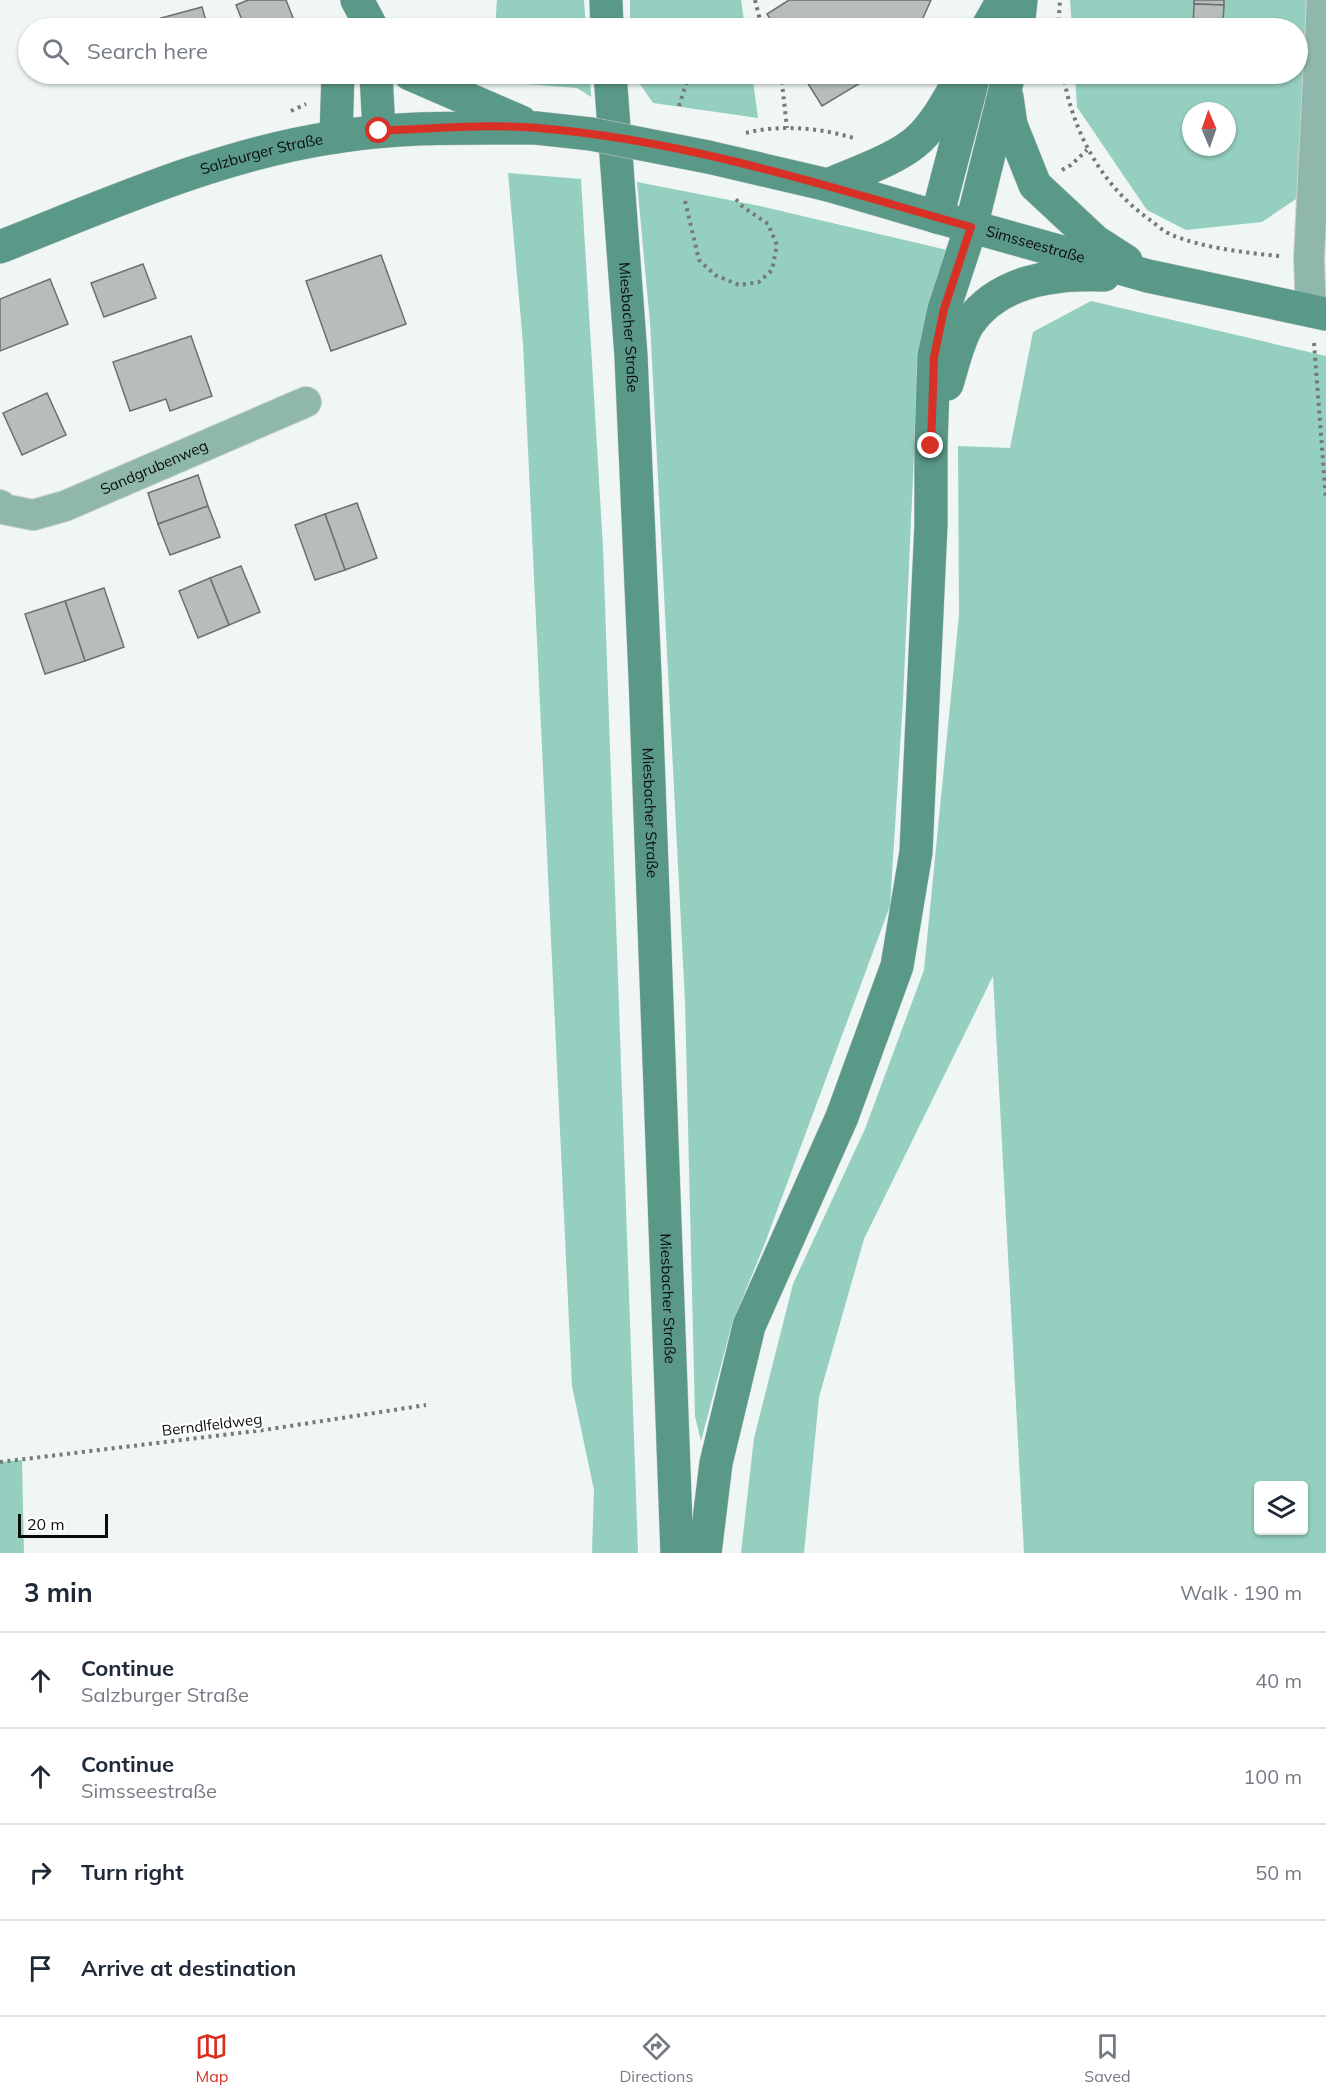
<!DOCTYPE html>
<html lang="en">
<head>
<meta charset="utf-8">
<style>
	:root { --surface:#fff; --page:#f2f2f3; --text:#1f2937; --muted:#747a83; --line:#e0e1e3; --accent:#d93025 }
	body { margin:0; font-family:Mulish,sans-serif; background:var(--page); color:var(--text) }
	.controls { position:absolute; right:18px; bottom:18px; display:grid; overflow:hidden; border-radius:6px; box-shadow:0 2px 4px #0004 }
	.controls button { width:54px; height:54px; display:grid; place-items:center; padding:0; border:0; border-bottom:2px solid var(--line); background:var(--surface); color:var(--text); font:30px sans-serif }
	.compass { position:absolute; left:1182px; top:102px; width:54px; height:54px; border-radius:50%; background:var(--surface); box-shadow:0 2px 4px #0004; rotate:358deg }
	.scale { position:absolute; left:18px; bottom:15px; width:90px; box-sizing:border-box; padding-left:6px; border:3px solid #0a0c0c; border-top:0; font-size:16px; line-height:21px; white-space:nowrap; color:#0a0c0c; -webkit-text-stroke:4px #fff; paint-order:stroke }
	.stop { position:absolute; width:18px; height:18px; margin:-14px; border:4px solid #d93025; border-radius:50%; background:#fff }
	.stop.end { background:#d93025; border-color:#fff; box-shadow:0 2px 6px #0008 }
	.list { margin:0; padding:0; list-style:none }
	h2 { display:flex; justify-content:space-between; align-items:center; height:78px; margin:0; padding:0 24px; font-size:26px }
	h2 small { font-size:20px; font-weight:400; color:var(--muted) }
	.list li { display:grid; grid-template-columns:39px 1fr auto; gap:18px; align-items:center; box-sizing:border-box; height:96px; padding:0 24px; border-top:2px solid var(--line) }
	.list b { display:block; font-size:22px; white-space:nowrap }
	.list p { margin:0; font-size:20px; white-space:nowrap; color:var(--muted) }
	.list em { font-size:20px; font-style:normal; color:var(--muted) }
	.icon { flex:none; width:33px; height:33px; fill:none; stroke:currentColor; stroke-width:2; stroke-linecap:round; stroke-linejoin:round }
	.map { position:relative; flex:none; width:1326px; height:1553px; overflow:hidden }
	.search { position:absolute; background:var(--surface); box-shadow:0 2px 4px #0004; left:18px; right:18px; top:18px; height:66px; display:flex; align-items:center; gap:15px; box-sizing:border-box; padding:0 21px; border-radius:33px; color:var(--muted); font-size:22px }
	.sheet { height:462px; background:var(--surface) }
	nav { display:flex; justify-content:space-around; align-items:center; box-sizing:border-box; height:84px; border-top:2px solid var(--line); background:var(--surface); font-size:16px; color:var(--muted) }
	nav a { display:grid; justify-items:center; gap:3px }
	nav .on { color:var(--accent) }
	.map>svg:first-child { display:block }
</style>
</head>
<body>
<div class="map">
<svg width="1326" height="1553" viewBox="0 0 1326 1553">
	<rect width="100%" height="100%" fill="#eff6f4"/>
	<g fill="#94cfbf" fill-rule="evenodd">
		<path d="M497,0H584L586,28H495Z"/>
		<path d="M630,0H741L745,28H630Z"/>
		<path d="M1070,0H1306L1299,197L1262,222L1186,230L1147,210L1077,107L1075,74H1298V28H1072ZM1191,111H1227V147H1191Z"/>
		<path d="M501,74H590L591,97L577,88L514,83Z"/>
		<path d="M633,74H752L758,118L653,103Z"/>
		<path d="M508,173L581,179L603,547L638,1553H592L594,1490L572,1386L523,343Z"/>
		<path d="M637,182L760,206L947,250L921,358L915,432L903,700L890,906L765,1243L732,1324L701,1441L695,1416L685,1001L650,323Z"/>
		<path d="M1091,301L1326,356V1553H1024L993,976L864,1239L819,1397L804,1553H741L754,1438L793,1284L865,1129L924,970L959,615L958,446L1010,448L1033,332ZM1258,1486H1304V1530H1258Z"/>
		<path d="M22,1460L24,1553H0V1462Z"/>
	</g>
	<g fill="#b6bdbb" stroke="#6b716f" stroke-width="1.5">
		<path d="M248,0H286L297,28H245L236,5Z"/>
		<path d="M789,0H931L923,18L927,28H776L767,14Z"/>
		<path d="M1194,0H1224V5L1194,4Z"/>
		<path d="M1194,4L1224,5L1223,21L1268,24V28H1193Z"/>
		<path d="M202,7L208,28H164L161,18Z"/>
		<path d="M802,74H917L893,83L870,77L822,106Z"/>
		<path d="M381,255L406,324L331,351L306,281Z"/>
		<path d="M143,264L156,298L104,317L91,283Z"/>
		<path d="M50,279L68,324L0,351V299Z"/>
		<path d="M191,336L212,396L170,411L166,399L130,411L113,362Z"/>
		<path d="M47,393L66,435L22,455L3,413Z"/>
		<path d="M198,475L208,506L158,524L148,493Z"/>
		<path d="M357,503L377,558L345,570L325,514Z"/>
		<path d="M208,506L220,537L170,555L158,524Z"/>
		<path d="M325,514L345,570L315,580L295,525Z"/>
		<path d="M241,566L260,612L229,625L210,578Z"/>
		<path d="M210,578L229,625L198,638L179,591Z"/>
		<path d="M104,588L124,647L85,661L65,601Z"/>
		<path d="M65,601L85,661L45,674L25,614Z"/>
	</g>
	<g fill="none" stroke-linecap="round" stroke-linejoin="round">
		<g stroke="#cad1cf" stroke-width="32">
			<g id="street">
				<path d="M1311,312L1309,259L1322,0"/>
				<path id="s1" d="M0,505L3,509L33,515L65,506L306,402"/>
			</g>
		</g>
		<g stroke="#cad1cf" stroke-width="34">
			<g id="secondary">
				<path d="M357,0L372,28"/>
				<path d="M606,0L607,28"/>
				<path d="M987,28L1003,0"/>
				<path d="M1018,28L1021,0"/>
				<path d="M376,74L379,131"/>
				<path d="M410,74L521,122"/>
				<path id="s2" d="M610,74L631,356L645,676L677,1553"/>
				<path d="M1007,97L1011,125L1035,185L1095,241L1126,261"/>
				<path d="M336,137L338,74"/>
				<path id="s3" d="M708,157L828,185L937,217L1148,276L1326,314"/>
				<path d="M828,185C855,173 898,159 919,139C938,121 950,96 963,74"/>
				<path d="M937,217L972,83"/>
				<path id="s4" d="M0,247C109,204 220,154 336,137C403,126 469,128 536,128"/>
				<path d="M947,384C953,365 958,340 969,323C999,280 1057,273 1104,275"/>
				<path d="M705,1553L716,1463L749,1326L842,1117L897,966L916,852L931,524V446L934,356L944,309L971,227L1009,74"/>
			</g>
		</g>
		<g stroke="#757978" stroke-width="4" stroke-dasharray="3 4.5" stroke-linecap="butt">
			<path d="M755,0L762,28"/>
			<path d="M1058,28L1060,0"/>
			<path d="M781,74L787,128"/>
			<path d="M1063,74C1073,132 1101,185 1150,220C1157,225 1164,232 1172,235C1203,248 1247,253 1280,256"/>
			<path d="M679,106L688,78L692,74"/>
			<path d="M291,111L306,104"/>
			<path d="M746,133C781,124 822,128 857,139"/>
			<path d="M1062,170L1071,165L1087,150"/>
			<path d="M685,201L699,260L715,275L739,285L759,282L772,270L777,245L768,224L743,207L733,196"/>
			<path d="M1314,343L1326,500"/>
			<path d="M0,1462L264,1430L426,1405"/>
		</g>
		<use href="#street" stroke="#8fb7ab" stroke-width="30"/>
		<use href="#secondary" stroke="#5a9888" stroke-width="33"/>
		<g stroke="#cad1cf" stroke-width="34" stroke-linecap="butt">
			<path id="secondary-bridge" d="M536,128L591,134L708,157"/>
		</g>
		<use href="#secondary-bridge" stroke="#5a9888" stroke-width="33"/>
	</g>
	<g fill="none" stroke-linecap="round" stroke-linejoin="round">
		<path stroke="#d93025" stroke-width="8" d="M379,131C431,128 485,124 538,128C686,140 829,187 971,227L944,309L934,357L931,446"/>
	</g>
	<g text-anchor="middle" stroke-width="4.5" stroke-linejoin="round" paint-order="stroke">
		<g font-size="15" fill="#0a0c0c" stroke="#fff">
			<text dy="5" stroke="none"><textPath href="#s4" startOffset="278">Salzburger Straße</textPath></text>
			<text dy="5" stroke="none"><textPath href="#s3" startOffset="339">Simsseestraße</textPath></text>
			<text dy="5" stroke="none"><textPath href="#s2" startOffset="254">Miesbacher Straße</textPath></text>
			<text dy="5" stroke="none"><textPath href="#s1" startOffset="166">Sandgrubenweg</textPath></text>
			<text dy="5" stroke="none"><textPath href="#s2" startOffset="740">Miesbacher Straße</textPath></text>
			<text dy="5" stroke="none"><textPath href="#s2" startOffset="1226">Miesbacher Straße</textPath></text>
			<text transform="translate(212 1425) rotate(-7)" y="5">Berndlfeldweg</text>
		</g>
	</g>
</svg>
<div class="controls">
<button><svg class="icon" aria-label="layers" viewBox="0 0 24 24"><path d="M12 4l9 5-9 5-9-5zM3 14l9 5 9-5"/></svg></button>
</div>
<svg class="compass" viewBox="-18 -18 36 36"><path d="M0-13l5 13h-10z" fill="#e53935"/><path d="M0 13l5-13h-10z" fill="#747a83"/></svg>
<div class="scale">20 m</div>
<div class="stop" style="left:379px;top:131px"></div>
<div class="stop end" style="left:931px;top:446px"></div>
<div class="search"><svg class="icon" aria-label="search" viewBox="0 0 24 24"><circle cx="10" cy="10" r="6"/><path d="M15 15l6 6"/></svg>Search here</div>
</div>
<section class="sheet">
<h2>3 min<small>Walk · 190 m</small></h2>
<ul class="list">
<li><svg class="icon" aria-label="ahead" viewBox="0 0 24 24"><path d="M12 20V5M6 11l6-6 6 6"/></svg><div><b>Continue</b><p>Salzburger Straße</p></div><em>40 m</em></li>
<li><svg class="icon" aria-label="ahead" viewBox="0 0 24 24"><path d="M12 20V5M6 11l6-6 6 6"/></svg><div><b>Continue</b><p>Simsseestraße</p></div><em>100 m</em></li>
<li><svg class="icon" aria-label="right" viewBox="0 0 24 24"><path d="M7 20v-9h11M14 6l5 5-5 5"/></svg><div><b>Turn right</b></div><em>50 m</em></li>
<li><svg class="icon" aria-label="arrive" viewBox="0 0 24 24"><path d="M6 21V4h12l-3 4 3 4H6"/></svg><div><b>Arrive at destination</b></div></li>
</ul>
</section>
<nav>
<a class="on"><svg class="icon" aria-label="map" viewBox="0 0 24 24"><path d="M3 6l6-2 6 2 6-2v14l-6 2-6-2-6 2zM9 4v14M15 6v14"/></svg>Map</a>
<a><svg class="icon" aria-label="directions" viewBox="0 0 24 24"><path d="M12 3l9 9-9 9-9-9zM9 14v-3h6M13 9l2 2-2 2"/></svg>Directions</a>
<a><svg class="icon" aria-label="saved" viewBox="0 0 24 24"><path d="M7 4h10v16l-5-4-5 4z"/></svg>Saved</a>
</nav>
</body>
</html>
